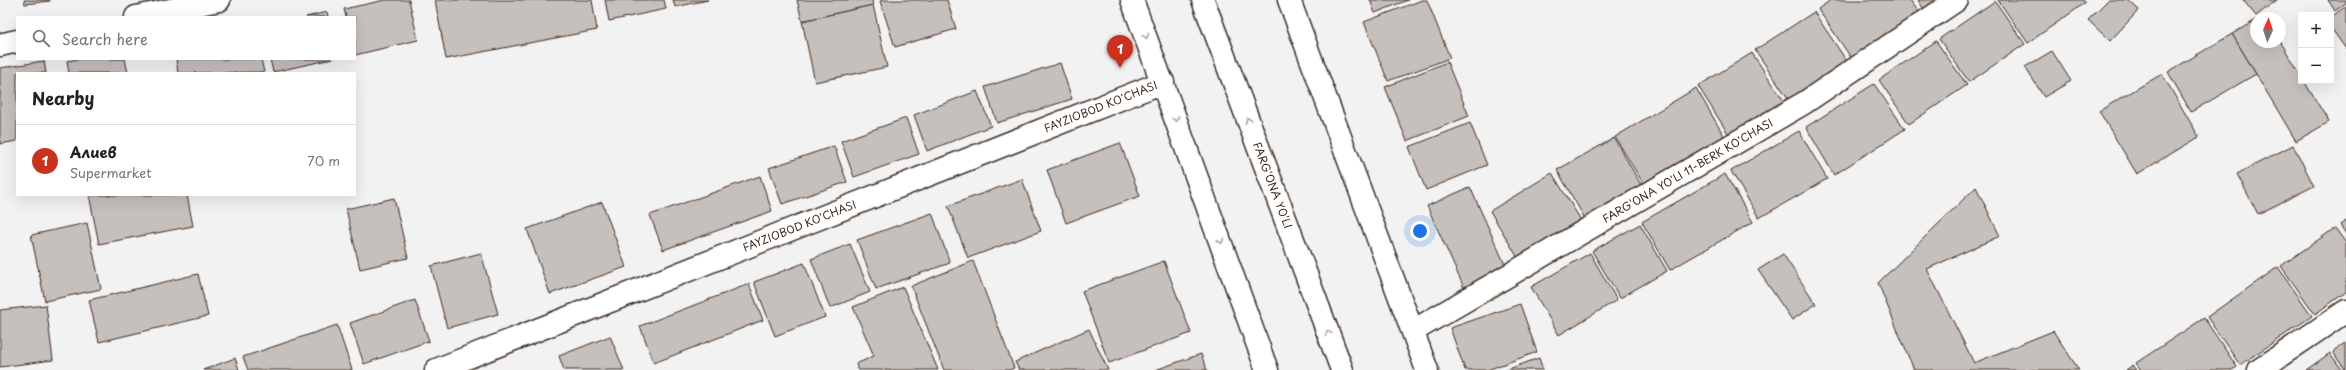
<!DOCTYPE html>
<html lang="en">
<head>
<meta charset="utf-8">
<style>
	:root { --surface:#fff; --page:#f6f6f6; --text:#222; --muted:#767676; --line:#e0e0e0; --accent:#c8321e }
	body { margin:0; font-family:"Playpen Sans",sans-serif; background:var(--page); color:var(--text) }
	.controls { position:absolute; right:12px; top:12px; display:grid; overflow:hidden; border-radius:0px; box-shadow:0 4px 16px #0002 }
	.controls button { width:36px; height:36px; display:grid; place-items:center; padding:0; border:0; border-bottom:1px solid var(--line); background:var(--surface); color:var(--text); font:20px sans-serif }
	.compass { position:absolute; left:2250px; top:12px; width:36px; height:36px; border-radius:50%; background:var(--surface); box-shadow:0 4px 16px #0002; rotate:3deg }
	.you { position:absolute; left:1420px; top:231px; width:14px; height:14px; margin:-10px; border:3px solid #fff; border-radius:50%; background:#1a73e8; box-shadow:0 0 0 6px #1a73e833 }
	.badge { display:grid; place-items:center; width:26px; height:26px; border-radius:50%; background:var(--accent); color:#fff; font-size:13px; font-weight:700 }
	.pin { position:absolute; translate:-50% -33px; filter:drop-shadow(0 1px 2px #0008) }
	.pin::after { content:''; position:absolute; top:21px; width:14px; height:12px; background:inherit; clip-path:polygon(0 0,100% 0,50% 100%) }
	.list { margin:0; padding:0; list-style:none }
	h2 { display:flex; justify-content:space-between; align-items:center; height:52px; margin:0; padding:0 16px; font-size:17px }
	h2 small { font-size:13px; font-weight:400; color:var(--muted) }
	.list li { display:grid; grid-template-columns:26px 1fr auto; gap:12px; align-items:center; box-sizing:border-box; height:72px; padding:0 16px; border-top:1px solid var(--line) }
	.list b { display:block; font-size:15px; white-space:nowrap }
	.list p { margin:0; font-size:13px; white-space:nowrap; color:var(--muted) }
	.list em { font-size:13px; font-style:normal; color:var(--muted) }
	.icon { flex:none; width:22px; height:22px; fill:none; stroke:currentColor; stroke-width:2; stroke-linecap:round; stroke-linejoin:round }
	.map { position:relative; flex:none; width:2346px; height:370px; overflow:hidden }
	.search { position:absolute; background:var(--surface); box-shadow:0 4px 16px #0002; left:16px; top:16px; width:340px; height:44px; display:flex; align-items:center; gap:10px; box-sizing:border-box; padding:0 14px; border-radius:0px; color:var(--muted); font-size:15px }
	.panel { position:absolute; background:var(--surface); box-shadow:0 4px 16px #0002; left:16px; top:72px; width:340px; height:124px; border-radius:0px }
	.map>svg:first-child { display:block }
</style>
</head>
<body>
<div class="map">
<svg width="2346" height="370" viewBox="0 0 2346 370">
	<rect width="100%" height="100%" fill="#f3f2f2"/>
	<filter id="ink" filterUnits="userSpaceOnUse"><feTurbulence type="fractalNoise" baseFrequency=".025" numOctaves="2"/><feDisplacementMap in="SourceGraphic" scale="8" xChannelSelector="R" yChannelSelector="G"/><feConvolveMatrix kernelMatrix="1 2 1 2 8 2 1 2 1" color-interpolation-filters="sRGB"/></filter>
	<g filter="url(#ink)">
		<g fill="#c6c0bd" stroke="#3b2a1e">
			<path d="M24,0H50V1L25,4Z"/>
			<path d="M385,0H409L418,40L355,55V17H346L344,9Z"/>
			<path d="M435,0H592L597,30L446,59Z"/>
			<path d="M605,0H664L666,9L609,21Z"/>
			<path d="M673,0H708L675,7Z"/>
			<path d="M797,0H872L873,5L802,21Z"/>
			<path d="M883,0H947L956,29L895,47L880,1Z"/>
			<path d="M1370,0H1408L1375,13Z"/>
			<path d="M1422,0H1427L1450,58L1388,81L1364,22Z"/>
			<path d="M1831,0H1910L1920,14L1852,59L1818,9Z"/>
			<path d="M1918,0H1942L1925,11Z"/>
			<path d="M1998,0H2083L2085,3L2028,43Z"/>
			<path d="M2108,0H2128L2139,10L2110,41L2088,20Z"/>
			<path d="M2243,0H2277L2256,16Z"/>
			<path d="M2328,0H2346V3L2335,11Z"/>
			<path d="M1995,1L2025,44L1969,82L1939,39Z"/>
			<path d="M873,5L887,67L815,82L802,21Z"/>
			<path d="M2346,6V49L2331,28V17Z"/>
			<path d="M327,12L328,17H306Z"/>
			<path d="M1814,12L1848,63L1790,101L1755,50Z"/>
			<path d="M2256,20V42L2280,41L2301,76V81H2304L2329,122L2296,141L2232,34Z"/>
			<path d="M2232,34L2256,74L2191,112L2168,72Z"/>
			<path d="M1936,41L1967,85L1909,124L1879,80Z"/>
			<path d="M2052,51L2071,81L2044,97L2025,67Z"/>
			<path d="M1752,53L1786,104L1731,138L1698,86Z"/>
			<path d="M78,59H125L128,73H69L67,61Z"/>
			<path d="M176,59H261L264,72L178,73Z"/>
			<path d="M270,59H332L273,72Z"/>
			<path d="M44,61L46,73H17V141L0,144V68Z"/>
			<path d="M1447,62L1469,116L1407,141L1385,87Z"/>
			<path d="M1060,63L1072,99L997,123L985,87Z"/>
			<path d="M2162,74L2199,137L2137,174L2099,111Z"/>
			<path d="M1874,84L1905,129L1834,175L1806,127Z"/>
			<path d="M1696,88L1727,141L1646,188L1615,137Z"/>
			<path d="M977,91L991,126L927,151L914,115Z"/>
			<path d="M906,118L919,154L854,177L841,141Z"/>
			<path d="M1470,123L1487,165L1426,190L1409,147Z"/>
			<path d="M1799,131L1827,179L1759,218L1731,171Z"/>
			<path d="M1614,138L1644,190L1587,222L1557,170Z"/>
			<path d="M1120,143L1140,196L1066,223L1047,170Z"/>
			<path d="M2293,145L2314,186L2258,214L2237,174Z"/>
			<path d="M834,146L847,182L782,204L769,168Z"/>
			<path d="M1552,173L1584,225L1521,263L1490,211Z"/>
			<path d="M1725,174L1753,222L1670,270L1642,222Z"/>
			<path d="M760,176L772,211L663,250L650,215Z"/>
			<path d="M1022,179L1041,231L968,258L948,206Z"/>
			<path d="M1470,187L1508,271L1465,290L1427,206Z"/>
			<path d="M1976,187L2000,236L1927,269L1974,363L2053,331L2079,370H1914L1878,283Z"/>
			<path d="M89,195H187L193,226L99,244Z"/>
			<path d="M394,198L408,258L360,269L346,209Z"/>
			<path d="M602,202L626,267L550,294L527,229Z"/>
			<path d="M932,213L950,263L876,289L857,240Z"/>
			<path d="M2346,221V234L2340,225Z"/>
			<path d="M87,223L101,289L45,301L31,235Z"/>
			<path d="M1640,224L1667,271L1620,298L1592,251Z"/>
			<path d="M2335,228L2346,243V292L2315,314L2281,266Z"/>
			<path d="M850,244L870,292L830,308L811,259Z"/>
			<path d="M481,253L498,314L447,328L431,266Z"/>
			<path d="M1590,253L1617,300L1559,335L1531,287Z"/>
			<path d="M1783,254L1816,304L1792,320L1758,270Z"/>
			<path d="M973,261L1014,368L1009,370H944L911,286Z"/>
			<path d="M1164,261L1191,333L1109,363L1082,291Z"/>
			<path d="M804,263L825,317L775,336L754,282Z"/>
			<path d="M2278,267L2312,316L2240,365L2207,317Z"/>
			<path d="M198,274L208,316L99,342L89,300Z"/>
			<path d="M749,284L763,320L654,363L640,326Z"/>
			<path d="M903,287L938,370H858L856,364L874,356L853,307Z"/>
			<path d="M415,300L429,341L364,364L350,323Z"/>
			<path d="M1520,304L1537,352L1487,370H1465L1450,328Z"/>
			<path d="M46,305L53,360L0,367V310Z"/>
			<path d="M2204,318L2237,367L2232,370H2141L2136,363Z"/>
			<path d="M337,325L352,370H248L243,357Z"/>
			<path d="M1089,329L1108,370H1019L1015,362Z"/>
			<path d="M610,336L624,370H564L559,356Z"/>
			<path d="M2346,343V370H2345L2333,352Z"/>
			<path d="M2330,353L2342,370H2306Z"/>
			<path d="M1201,354L1207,370H1155Z"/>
			<path d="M235,358L239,370H203Z"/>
			<path d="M1539,358L1543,370H1506Z"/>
			<path d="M2133,365L2137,370H2126Z"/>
		</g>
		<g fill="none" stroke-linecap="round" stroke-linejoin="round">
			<g stroke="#3b2a1e" stroke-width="25">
				<g id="street">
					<path d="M136,17L219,0"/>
					<path d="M0,45L17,41"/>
					<path id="s1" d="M1413,331L1804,103L1957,0"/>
					<path d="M2259,370L2346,311"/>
				</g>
			</g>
			<g stroke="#3b2a1e" stroke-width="25">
				<g id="secondary">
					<path d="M1289,0L1427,370"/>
					<path id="s2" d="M436,370L1163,82"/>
				</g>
			</g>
			<g stroke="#3b2a1e" stroke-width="25">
				<g id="primary">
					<path d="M1132,0L1267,370"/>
					<path id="s3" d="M1203,0L1342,370"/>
				</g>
			</g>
			<use href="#street" stroke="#fff" stroke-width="22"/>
			<use href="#secondary" stroke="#fff" stroke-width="22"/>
			<use href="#primary" stroke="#fff" stroke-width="22"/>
		</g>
		<defs><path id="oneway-chevron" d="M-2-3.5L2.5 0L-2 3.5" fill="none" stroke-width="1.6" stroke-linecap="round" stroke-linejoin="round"/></defs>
		<g stroke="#a79f9a">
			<use href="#oneway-chevron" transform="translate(1146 36) rotate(69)"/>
			<use href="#oneway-chevron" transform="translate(1176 119) rotate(70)"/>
			<use href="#oneway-chevron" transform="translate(1248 120) rotate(-111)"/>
			<use href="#oneway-chevron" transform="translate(1221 241) rotate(70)"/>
			<use href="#oneway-chevron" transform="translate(1328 333) rotate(-111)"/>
		</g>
	</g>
	<g text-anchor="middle" stroke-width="3.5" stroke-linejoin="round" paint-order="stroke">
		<g font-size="11" fill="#3b2a1e" stroke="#fff">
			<text dy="4" stroke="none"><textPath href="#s2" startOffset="715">FAYZIOBOD KO'CHASI</textPath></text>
			<text dy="4" stroke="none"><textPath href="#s1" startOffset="318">FARG'ONA YO'LI 11-BERK KO'CHASI</textPath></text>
			<text dy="4" stroke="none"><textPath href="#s3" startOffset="198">FARG'ONA YO'LI</textPath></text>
			<text dy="4" stroke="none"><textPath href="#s2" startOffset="391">FAYZIOBOD KO'CHASI</textPath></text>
		</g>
	</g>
</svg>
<div class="controls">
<button>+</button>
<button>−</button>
</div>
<svg class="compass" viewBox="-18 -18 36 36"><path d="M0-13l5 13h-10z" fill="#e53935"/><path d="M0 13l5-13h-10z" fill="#767676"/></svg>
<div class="you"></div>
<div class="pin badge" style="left:1120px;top:68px">1</div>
<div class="search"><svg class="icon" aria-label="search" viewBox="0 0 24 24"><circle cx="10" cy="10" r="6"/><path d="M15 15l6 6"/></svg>Search here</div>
<section class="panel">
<h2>Nearby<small></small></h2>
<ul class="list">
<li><span class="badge">1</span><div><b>Алиев</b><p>Supermarket</p></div><em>70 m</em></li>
</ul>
</section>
</div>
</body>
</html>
